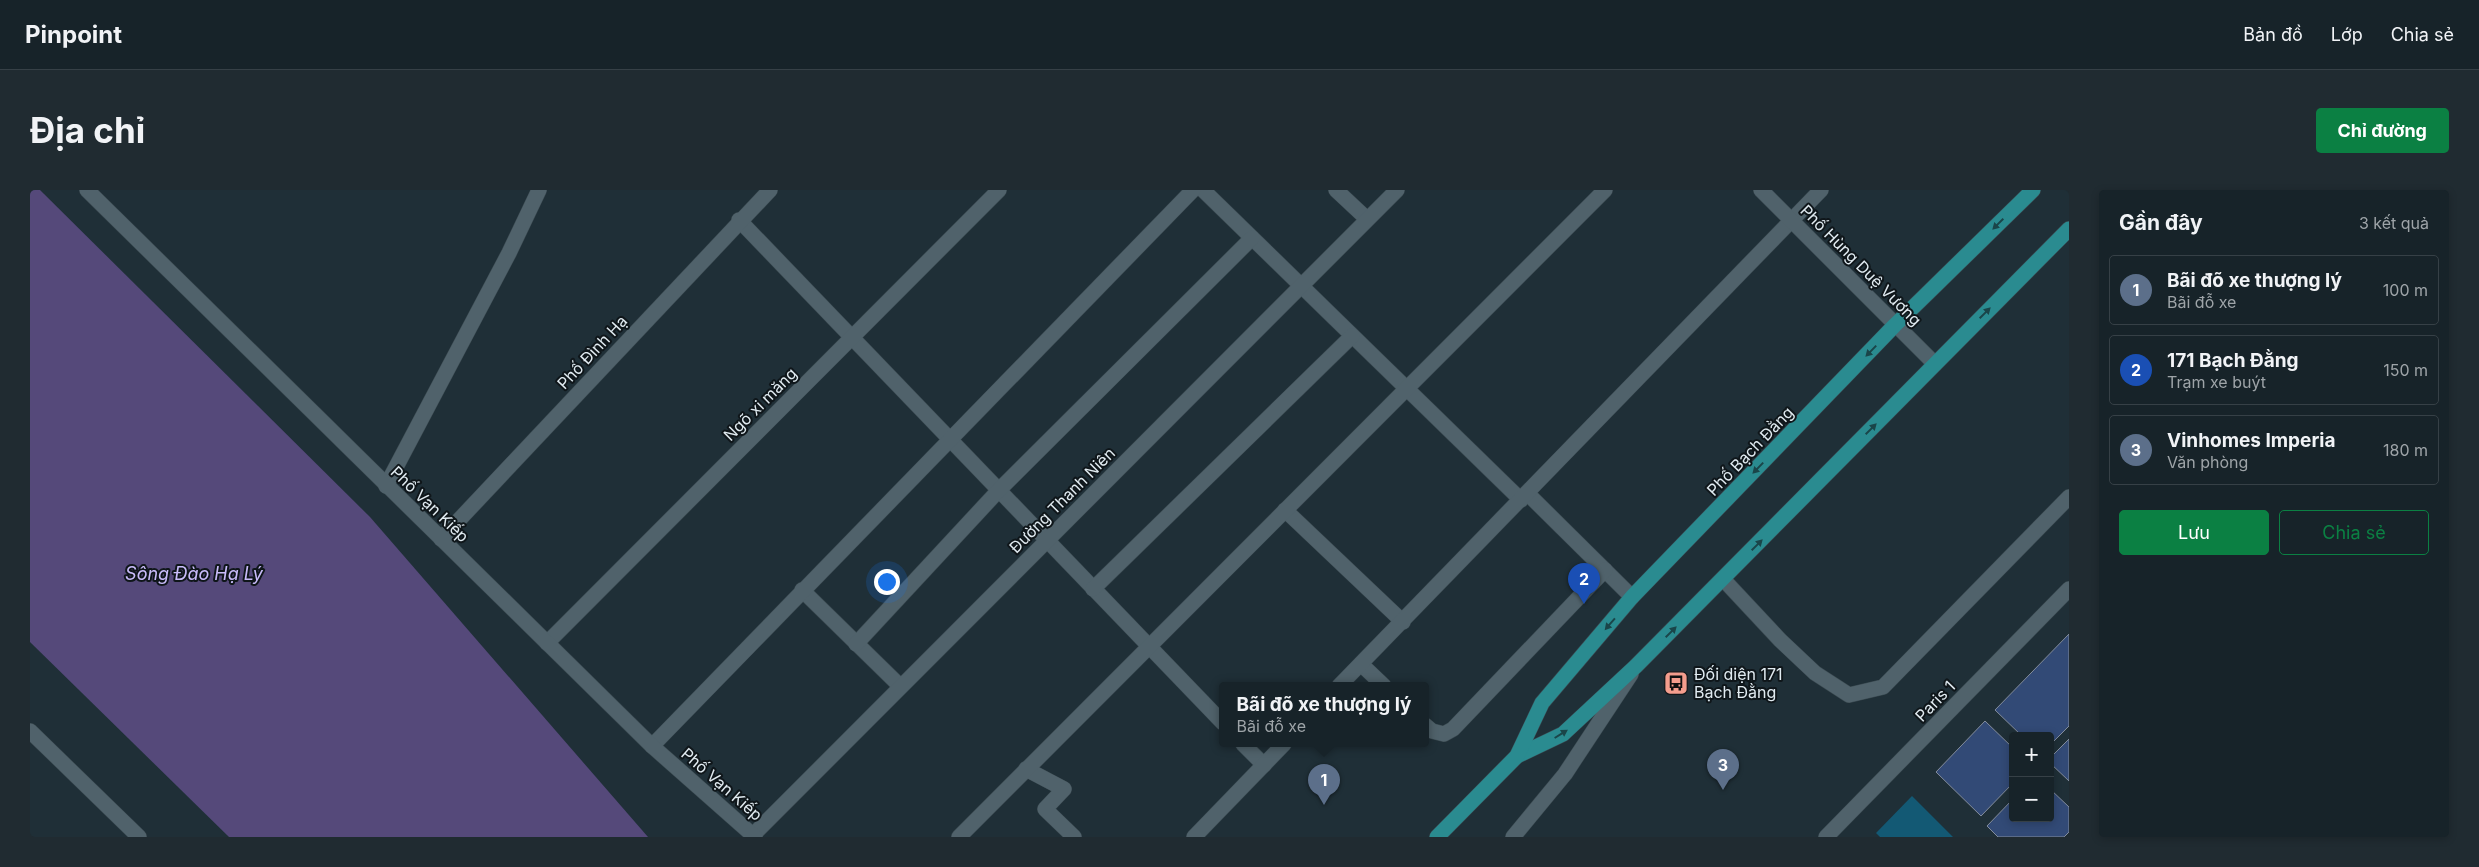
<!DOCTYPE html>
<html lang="vi">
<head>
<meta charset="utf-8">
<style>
	:root { --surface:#172329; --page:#202b31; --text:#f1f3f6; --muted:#9ea4a8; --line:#364046; --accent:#0b8043 }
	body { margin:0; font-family:Inter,sans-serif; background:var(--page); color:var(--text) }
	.controls { position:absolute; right:15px; bottom:15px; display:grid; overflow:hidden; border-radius:5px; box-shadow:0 2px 8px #0003 }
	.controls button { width:45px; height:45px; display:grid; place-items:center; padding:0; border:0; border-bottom:1px solid var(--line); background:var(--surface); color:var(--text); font:25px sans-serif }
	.you { position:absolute; left:856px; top:391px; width:18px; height:18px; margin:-12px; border:4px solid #fff; border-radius:50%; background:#1a73e8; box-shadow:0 0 0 8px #1a73e833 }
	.badge { display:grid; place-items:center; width:32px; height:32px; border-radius:50%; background:var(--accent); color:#fff; font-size:16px; font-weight:700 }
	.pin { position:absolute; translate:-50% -41px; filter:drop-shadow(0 1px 2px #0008) }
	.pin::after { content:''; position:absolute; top:26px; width:18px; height:15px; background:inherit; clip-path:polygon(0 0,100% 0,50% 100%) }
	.popup { position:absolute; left:1189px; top:492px; width:210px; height:65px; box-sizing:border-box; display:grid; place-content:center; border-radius:5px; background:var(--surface); filter:drop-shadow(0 1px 4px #0005); font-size:16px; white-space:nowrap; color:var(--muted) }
	.popup b { font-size:19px; color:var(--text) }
	.popup::after { content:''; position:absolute; left:50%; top:100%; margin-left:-10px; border:10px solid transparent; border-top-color:var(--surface) }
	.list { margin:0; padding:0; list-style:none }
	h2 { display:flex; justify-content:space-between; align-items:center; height:65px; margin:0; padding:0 20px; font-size:21px }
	h2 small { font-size:16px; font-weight:400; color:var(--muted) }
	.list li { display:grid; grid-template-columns:32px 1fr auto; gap:15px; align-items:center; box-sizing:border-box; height:70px; margin:0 10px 10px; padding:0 10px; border:1px solid var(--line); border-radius:5px }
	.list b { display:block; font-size:19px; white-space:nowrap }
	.list p { margin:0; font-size:16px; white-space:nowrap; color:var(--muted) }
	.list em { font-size:16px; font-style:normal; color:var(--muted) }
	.actions { display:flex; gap:10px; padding:15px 20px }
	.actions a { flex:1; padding:11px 0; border:1px solid var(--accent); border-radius:5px; text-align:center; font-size:18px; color:var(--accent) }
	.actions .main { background:var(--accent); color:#fff }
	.map { position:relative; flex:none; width:2039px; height:647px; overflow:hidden; border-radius:5px }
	header { display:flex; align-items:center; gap:30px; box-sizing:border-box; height:70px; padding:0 25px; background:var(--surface); border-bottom:1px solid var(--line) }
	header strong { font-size:24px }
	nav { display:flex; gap:28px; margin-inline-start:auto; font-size:18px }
	.intro { display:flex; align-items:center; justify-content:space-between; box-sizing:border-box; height:120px; padding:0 30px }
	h1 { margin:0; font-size:35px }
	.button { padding:12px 22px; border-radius:5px; background:var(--accent); color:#fff; font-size:18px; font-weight:700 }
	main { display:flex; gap:30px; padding:0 30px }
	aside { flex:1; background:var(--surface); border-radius:5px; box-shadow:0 2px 8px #0003 }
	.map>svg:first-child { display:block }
</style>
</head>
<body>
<header>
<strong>Pinpoint</strong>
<nav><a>Bản đồ</a><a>Lớp</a><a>Chia sẻ</a></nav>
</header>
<div class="intro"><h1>Địa chỉ</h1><a class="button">Chỉ đường</a></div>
<main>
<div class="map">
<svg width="2039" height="647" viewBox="0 0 2039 647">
	<rect width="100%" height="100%" fill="#1f2f37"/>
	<path fill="#135974" d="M1882,606L1923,647H1850L1846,643Z"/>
	<path fill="#55497a" d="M0,0H10L340,327L618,647H199L0,452Z"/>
	<g fill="#324a76" stroke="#838c9c">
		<path d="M2039,444V536L2020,555V546H1992L1965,520Z"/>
		<path d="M1955,531L1983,558V593L1951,626L1906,582Z"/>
		<path d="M2039,549V591L2020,573V568Z"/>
		<path d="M2020,599L2039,617V642L2034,647H1968L1957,636L1983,609V628H2020Z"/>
	</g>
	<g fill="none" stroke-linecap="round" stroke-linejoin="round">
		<g stroke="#3b4a51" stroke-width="16">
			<g id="lane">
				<path d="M1173,0L1491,310"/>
				<path d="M1306,0L1337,29"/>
				<path d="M709,30L1193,533"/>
				<path d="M356,296L479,63L509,0"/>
				<path d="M1497,303L1602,407"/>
				<path d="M1255,320L1373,432"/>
				<path d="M1693,389L1750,450L1785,483L1819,505L1853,497L2039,307"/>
				<path d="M1063,399L1322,146"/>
				<path d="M772,400L870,496"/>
				<path d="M517,453L969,0"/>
				<path d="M826,454L969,300L1222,48"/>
				<path d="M1331,474L1354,496"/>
				<path d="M1309,496L1791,0"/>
				<path d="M1395,535L1402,541L1414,544L1423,539L1575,380"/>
				<path d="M1213,554L1234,575"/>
				<path d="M622,556L1163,0"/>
				<path d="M996,579L1034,599L1015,619L1044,647"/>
				<path d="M929,647L1575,0"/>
				<path d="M1164,647L1254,554"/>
				<path d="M1796,647L2039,399"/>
			</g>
		</g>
		<g stroke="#3b4a51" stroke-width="16">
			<g id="street">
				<path d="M411,349L740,0"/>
				<path d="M723,645L1367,0"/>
			</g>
		</g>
		<g stroke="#3b4a51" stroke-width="16">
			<g id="secondary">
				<path d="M57,0L622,556L725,647"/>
				<path d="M1731,0L1905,174"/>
				<path d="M0,541L109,647"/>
				<path d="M1483,647L1535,584L1601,484"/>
			</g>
		</g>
		<g stroke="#3b4a51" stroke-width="16">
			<g id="primary">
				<path d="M1487,566L1533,544L1606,476L2039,39"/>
				<path d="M1407,647L1487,566L1512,513L1602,407L1865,135L2003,0"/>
			</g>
		</g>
		<use href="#lane" stroke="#50626b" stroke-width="15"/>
		<use href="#street" stroke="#50626b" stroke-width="15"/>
		<use href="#secondary" stroke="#50626b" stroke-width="15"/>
		<use href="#primary" stroke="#2a8b90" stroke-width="15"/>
	</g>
	<defs><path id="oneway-solid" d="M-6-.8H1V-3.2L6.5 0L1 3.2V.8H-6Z" transform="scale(1.25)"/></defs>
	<g fill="#1a4549">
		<use href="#oneway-solid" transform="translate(1968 34) rotate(135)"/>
		<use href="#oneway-solid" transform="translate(1955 123) rotate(-45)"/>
		<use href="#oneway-solid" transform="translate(1841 161) rotate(134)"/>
		<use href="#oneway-solid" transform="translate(1841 239) rotate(-45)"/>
		<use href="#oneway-solid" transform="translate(1728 278) rotate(134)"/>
		<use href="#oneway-solid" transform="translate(1727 355) rotate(-45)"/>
		<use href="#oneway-solid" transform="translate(1580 434) rotate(131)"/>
		<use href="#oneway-solid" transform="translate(1641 442) rotate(-45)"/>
		<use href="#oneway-solid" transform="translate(1531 544) rotate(-32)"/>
	</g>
	<defs>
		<g id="bus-square" transform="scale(1.25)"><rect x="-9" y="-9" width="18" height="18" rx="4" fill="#f49d8d" stroke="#0f161a"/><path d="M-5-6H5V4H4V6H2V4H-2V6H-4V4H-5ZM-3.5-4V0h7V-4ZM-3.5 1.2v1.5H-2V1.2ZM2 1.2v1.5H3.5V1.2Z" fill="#111"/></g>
	</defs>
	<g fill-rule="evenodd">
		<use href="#bus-square" x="1646" y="493"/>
	</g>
	<g text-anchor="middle" stroke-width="4" stroke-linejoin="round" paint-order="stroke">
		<g font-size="16" fill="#e1ebf1" stroke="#0f161a">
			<text transform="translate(1831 75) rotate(45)" y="6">Phố Hùng Duệ Vương</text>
			<text transform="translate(562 162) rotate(-47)" y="6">Phố Đình Hạ</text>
			<text transform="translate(730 214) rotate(-45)" y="6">Ngõ xi măng</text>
			<text transform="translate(1720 261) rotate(-46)" y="6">Phố Bạch Đằng</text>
			<text transform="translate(1032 310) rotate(-45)" y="6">Đường Thanh Niên</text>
			<text transform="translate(400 314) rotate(44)" y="6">Phố Vạn Kiếp</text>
			<text transform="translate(1905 511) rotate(-46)" y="6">Paris 1</text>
			<text transform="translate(692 594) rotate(41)" y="6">Phố Vạn Kiếp</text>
		</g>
		<g font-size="16" fill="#e1ebf1" stroke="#0f161a" text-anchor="start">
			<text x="1664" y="490">Đối diện 171<tspan x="1664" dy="18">Bạch Đằng</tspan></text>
		</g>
		<g font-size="18" font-style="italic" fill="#c9bcfa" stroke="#0f161a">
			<text x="164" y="390">Sông Đào Hạ Lý</text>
		</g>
	</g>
</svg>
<div class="controls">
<button>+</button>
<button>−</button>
</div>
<div class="you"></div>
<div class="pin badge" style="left:1294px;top:615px;background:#5c6f8a">1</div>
<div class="popup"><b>Bãi đõ xe thượng lý</b>Bãi đỗ xe</div>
<div class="pin badge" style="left:1554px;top:414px;background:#1a4fb4">2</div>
<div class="pin badge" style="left:1693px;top:600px;background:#5c6f8a">3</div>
</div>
<aside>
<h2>Gần đây<small>3 kết quả</small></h2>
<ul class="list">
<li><span class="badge" style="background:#5c6f8a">1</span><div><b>Bãi đõ xe thượng lý</b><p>Bãi đỗ xe</p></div><em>100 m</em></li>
<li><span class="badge" style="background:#1a4fb4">2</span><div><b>171 Bạch Đằng</b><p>Trạm xe buýt</p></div><em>150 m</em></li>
<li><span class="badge" style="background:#5c6f8a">3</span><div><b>Vinhomes Imperia</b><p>Văn phòng</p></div><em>180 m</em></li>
</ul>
<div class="actions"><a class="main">Lưu</a><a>Chia sẻ</a></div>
</aside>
</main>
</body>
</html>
